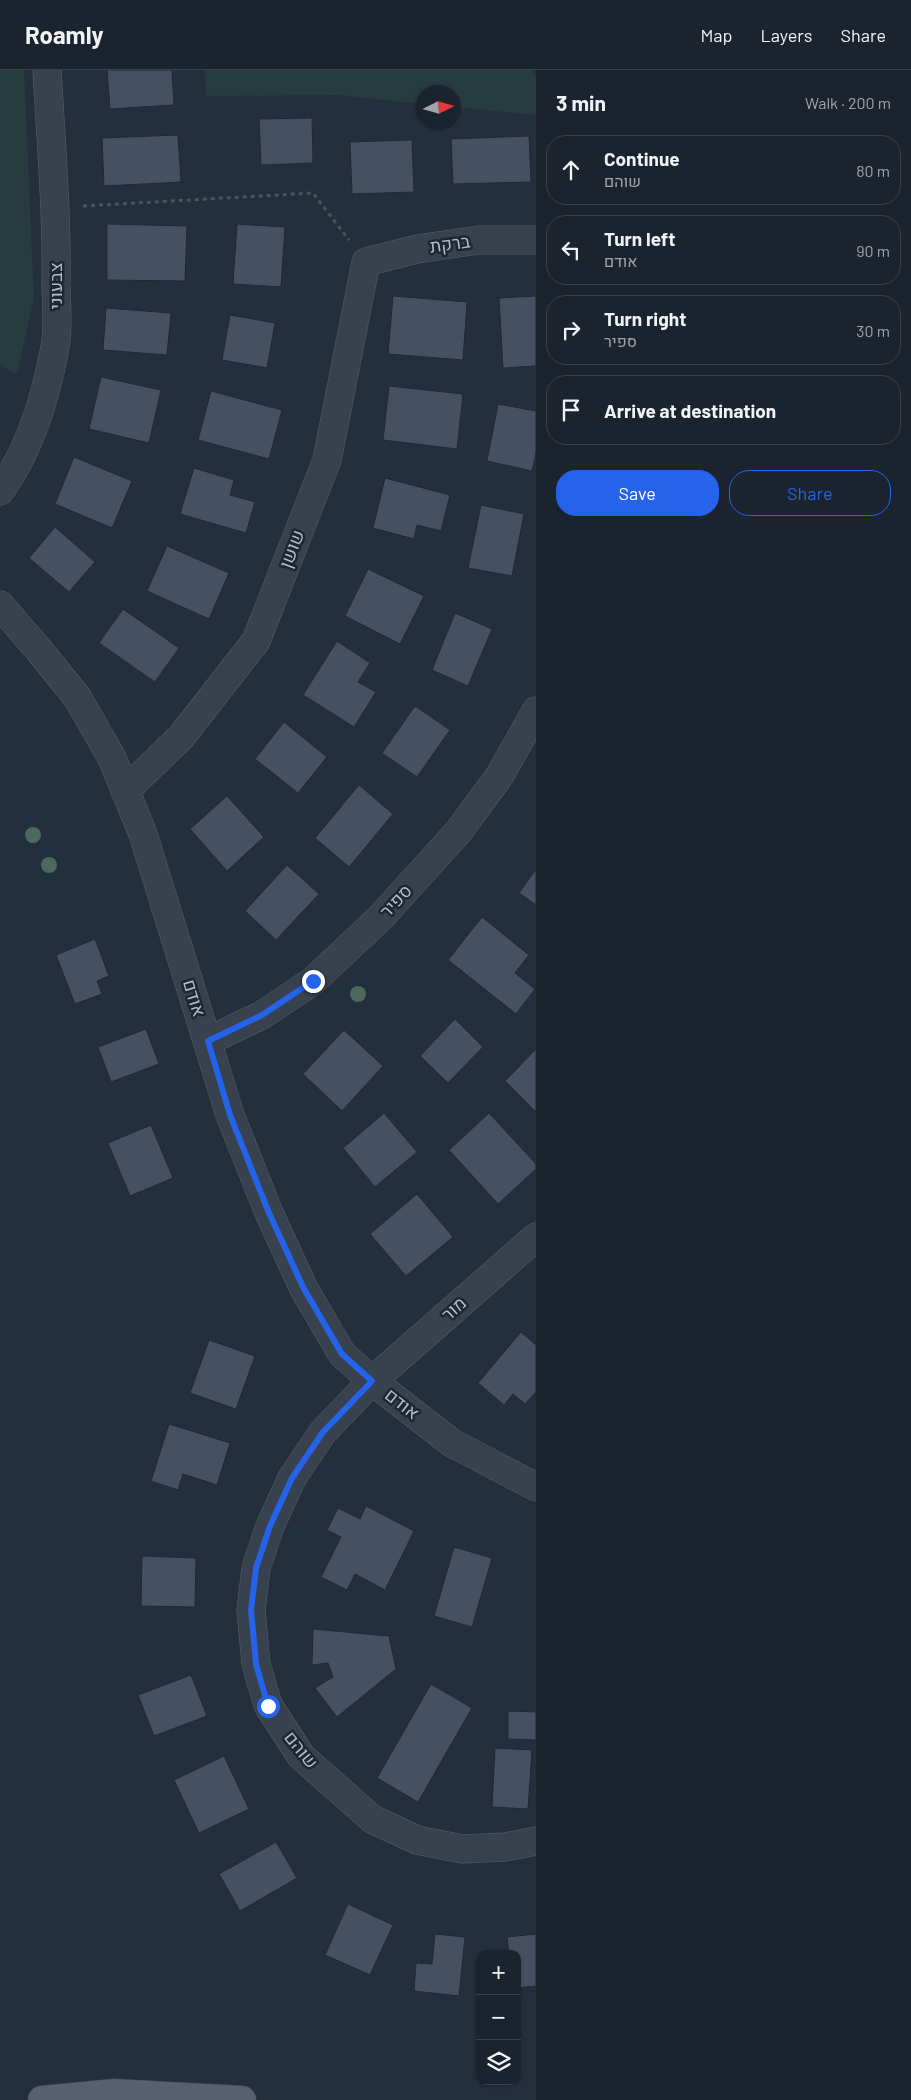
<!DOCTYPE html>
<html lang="en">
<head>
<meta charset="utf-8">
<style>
	:root { --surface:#1b232e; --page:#282f3a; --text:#f1f3f6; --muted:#a0a4aa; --line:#39404a; --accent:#2563eb }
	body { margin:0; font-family:Barlow,Heebo,sans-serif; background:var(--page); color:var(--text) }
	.controls { position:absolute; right:15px; bottom:15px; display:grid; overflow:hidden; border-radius:10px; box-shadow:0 1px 4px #0004 }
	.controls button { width:45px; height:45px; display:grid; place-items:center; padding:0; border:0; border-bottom:1px solid var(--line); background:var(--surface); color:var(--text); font:25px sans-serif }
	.compass { position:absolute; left:416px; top:15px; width:45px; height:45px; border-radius:50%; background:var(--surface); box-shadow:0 1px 4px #0004; rotate:85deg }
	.stop { position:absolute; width:15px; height:15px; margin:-11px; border:4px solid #2563eb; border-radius:50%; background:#fff }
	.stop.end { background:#2563eb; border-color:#fff; box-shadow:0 1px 5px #0008 }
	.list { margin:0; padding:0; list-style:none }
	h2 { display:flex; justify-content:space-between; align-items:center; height:65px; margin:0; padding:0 20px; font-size:21px }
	h2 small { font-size:16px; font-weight:400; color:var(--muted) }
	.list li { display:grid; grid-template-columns:32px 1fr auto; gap:15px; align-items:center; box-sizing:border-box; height:70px; margin:0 10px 10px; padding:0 10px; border:1px solid var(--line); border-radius:20px }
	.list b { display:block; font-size:19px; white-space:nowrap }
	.list p { margin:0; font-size:16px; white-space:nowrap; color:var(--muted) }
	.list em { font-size:16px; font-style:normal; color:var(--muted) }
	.actions { display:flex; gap:10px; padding:15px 20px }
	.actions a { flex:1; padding:11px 0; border:1px solid var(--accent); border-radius:20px; text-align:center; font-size:18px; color:var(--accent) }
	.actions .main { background:var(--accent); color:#fff }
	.icon { flex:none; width:28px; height:28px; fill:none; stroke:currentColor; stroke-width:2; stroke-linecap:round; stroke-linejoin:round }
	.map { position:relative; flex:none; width:536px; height:2030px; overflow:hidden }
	header { display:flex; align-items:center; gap:30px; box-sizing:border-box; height:70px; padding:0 25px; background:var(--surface); border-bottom:1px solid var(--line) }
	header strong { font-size:24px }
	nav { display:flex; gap:28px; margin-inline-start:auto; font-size:18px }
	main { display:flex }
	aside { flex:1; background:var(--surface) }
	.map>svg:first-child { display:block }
</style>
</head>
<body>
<header>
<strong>Roamly</strong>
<nav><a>Map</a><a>Layers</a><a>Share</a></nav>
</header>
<main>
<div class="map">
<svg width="536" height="2030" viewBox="0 0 536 2030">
	<rect width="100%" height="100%" fill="#242f3e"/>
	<g fill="#263c3f">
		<path d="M0,0H24L34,228L17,304L0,296Z"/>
		<path d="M205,0H533L536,8V45L454,37L453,22H423V34L338,25L206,26Z"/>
	</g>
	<g fill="#455162" stroke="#1f2835">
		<path d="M107,0H172L174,35L110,39Z"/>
		<path d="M312,48L313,93L261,95L259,49Z"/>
		<path d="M178,65L181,112L104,116L102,68Z"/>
		<path d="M529,66L531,112L453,114L451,69Z"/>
		<path d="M412,70L414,122L352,124L350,72Z"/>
		<path d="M107,154L187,156L185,211L107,210Z"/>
		<path d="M237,154L285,157L281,217L233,214Z"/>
		<path d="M393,226L467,232L463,290L388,284Z"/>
		<path d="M536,226V296L503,298L499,228Z"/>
		<path d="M106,238L171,243L167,285L103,280Z"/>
		<path d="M230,245L275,253L267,298L222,290Z"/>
		<path d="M101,307L161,320L149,373L89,359Z"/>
		<path d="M389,316L463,324L457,379L383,370Z"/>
		<path d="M211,321L282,340L269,389L198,370Z"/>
		<path d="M498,334L536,341V383L532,401L487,391Z"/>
		<path d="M74,387L132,411L112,458L55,434Z"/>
		<path d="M194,398L234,410L230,425L255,432L246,463L180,444Z"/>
		<path d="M385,408L450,425L441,461L417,455L414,469L373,458Z"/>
		<path d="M481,435L524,444L512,506L468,498Z"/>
		<path d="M55,457L95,492L69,522L29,488Z"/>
		<path d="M167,476L229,503L209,549L147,521Z"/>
		<path d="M368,499L424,526L400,574L345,546Z"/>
		<path d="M123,539L179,578L155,612L99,573Z"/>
		<path d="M455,543L492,559L468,616L432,600Z"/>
		<path d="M337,571L370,593L358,612L376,622L354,657L303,625Z"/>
		<path d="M415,636L450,660L417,707L382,683Z"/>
		<path d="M284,652L327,687L298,723L255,689Z"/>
		<path d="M359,715L393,744L349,797L315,768Z"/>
		<path d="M227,726L264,767L227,801L190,759Z"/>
		<path d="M287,795L319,824L276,870L245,841Z"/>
		<path d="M536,799V835L519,823Z"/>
		<path d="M482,847L529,885L515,903L535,919L516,944L448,890Z"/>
		<path d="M95,869L109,906L97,911L102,924L75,934L56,885Z"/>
		<path d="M455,949L483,977L448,1013L420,986Z"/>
		<path d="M146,959L159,994L111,1012L98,977Z"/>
		<path d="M344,960L383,996L342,1041L303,1004Z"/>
		<path d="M536,979V1042L505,1011Z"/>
		<path d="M384,1043L417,1082L375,1117L343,1078Z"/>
		<path d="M489,1043L536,1094V1099L498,1134L449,1080Z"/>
		<path d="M151,1055L173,1108L130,1126L108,1073Z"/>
		<path d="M417,1124L453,1167L406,1206L370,1164Z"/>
		<path d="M521,1262L536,1275V1322L525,1334L513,1324L504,1335L478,1313Z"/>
		<path d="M209,1270L255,1286L236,1339L190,1323Z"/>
		<path d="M169,1354L230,1373L217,1415L183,1404L178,1420L151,1411Z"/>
		<path d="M366,1436L414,1461L385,1520L355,1504L347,1520L321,1507L341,1467L327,1460L338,1438L360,1449Z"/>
		<path d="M454,1477L492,1488L472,1557L434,1546Z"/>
		<path d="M142,1486L196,1488L195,1537L141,1536Z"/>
		<path d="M313,1559L389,1566L396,1599L337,1647L315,1618L333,1607L328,1593L312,1595Z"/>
		<path d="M191,1605L207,1646L154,1666L138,1625Z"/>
		<path d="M431,1614L472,1638L418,1732L377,1708Z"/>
		<path d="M508,1641L536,1642V1670L508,1669Z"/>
		<path d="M495,1678L532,1680L528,1739L492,1737Z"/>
		<path d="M224,1686L249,1739L199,1763L174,1710Z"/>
		<path d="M276,1772L297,1808L240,1841L219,1804Z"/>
		<path d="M348,1834L393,1855L370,1905L325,1885Z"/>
		<path d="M435,1864L465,1867L459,1926L414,1921L416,1893L432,1894Z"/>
		<path d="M536,1864V1916L517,1918V1884H509L507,1867Z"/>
	</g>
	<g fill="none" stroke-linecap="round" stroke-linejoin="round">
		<g stroke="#565f6c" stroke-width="29">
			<g id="minor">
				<path d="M0,421C30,380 46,327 55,277C59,257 56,233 56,212C57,141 51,71 47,0"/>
				<path d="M0,535L38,579L77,627L112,688L143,764L230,1045L269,1143L304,1219L342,1284L372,1311L452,1373L536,1417"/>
				<path d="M125,721L181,667L256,571L327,390L366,192L417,179L479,170H536"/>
				<path d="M208,971L262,945L313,911L381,847L459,761L500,705L536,641"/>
				<path d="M536,1167L372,1311L323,1362L292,1408L270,1456L256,1498L251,1540L256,1594L268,1635L301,1686L372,1749L417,1770L462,1779L505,1777L536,1771"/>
			</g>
		</g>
		<g stroke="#414a57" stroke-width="29">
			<path id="major" d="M42,2030L114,2023L242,2030"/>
		</g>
		<path stroke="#44595c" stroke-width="3" stroke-dasharray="4 4" stroke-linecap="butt" d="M83,136L313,123L349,170"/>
		<use href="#minor" stroke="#38414e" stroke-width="28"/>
		<use href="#major" stroke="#56606e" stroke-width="28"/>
	</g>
	<g fill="#4b6a5d">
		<circle cx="33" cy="765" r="8"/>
		<circle cx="49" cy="795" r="8"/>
		<circle cx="358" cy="924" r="8"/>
	</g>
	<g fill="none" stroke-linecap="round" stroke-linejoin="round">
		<path stroke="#2563eb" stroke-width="6" d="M268,1636L256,1594L251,1540L256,1498L270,1456L292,1408L323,1362L372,1311L342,1284L304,1219L269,1143L230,1045L208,971L262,945L313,911"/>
	</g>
	<g text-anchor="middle" stroke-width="5" stroke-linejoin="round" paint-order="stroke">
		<g font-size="18" fill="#b4bcc9" stroke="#1d2633">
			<text transform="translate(450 174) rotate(-8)" y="6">ברקת</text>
			<text transform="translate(56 216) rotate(-90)" y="6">צבעוני</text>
			<text transform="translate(292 479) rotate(-69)" y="6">שושן</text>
			<text transform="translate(396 831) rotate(-47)" y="6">ספיר</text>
			<text transform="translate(194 928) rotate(73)" y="6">אודם</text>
			<text transform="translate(454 1239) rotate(-42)" y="6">מור</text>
			<text transform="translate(402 1334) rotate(38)" y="6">אודם</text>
			<text transform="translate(301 1680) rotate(51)" y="6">שוהם</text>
		</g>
	</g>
</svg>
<div class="controls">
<button>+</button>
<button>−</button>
<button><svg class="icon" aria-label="layers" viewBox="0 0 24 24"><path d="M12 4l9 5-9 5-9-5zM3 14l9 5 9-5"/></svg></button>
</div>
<svg class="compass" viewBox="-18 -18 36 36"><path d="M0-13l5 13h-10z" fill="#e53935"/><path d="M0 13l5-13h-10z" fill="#a0a4aa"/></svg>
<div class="stop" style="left:268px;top:1636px"></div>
<div class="stop end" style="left:313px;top:911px"></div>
</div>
<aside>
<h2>3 min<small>Walk · 200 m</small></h2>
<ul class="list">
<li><svg class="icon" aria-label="ahead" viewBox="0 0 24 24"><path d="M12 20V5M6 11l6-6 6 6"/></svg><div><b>Continue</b><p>שוהם</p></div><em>80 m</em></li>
<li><svg class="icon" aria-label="left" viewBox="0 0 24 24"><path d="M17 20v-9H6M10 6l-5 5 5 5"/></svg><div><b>Turn left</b><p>אודם</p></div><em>90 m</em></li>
<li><svg class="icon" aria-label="right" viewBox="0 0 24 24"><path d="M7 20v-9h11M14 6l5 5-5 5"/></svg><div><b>Turn right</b><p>ספיר</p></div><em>30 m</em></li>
<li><svg class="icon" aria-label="arrive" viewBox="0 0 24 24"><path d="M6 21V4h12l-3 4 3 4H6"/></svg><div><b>Arrive at destination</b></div></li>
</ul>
<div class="actions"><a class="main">Save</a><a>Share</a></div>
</aside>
</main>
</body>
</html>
